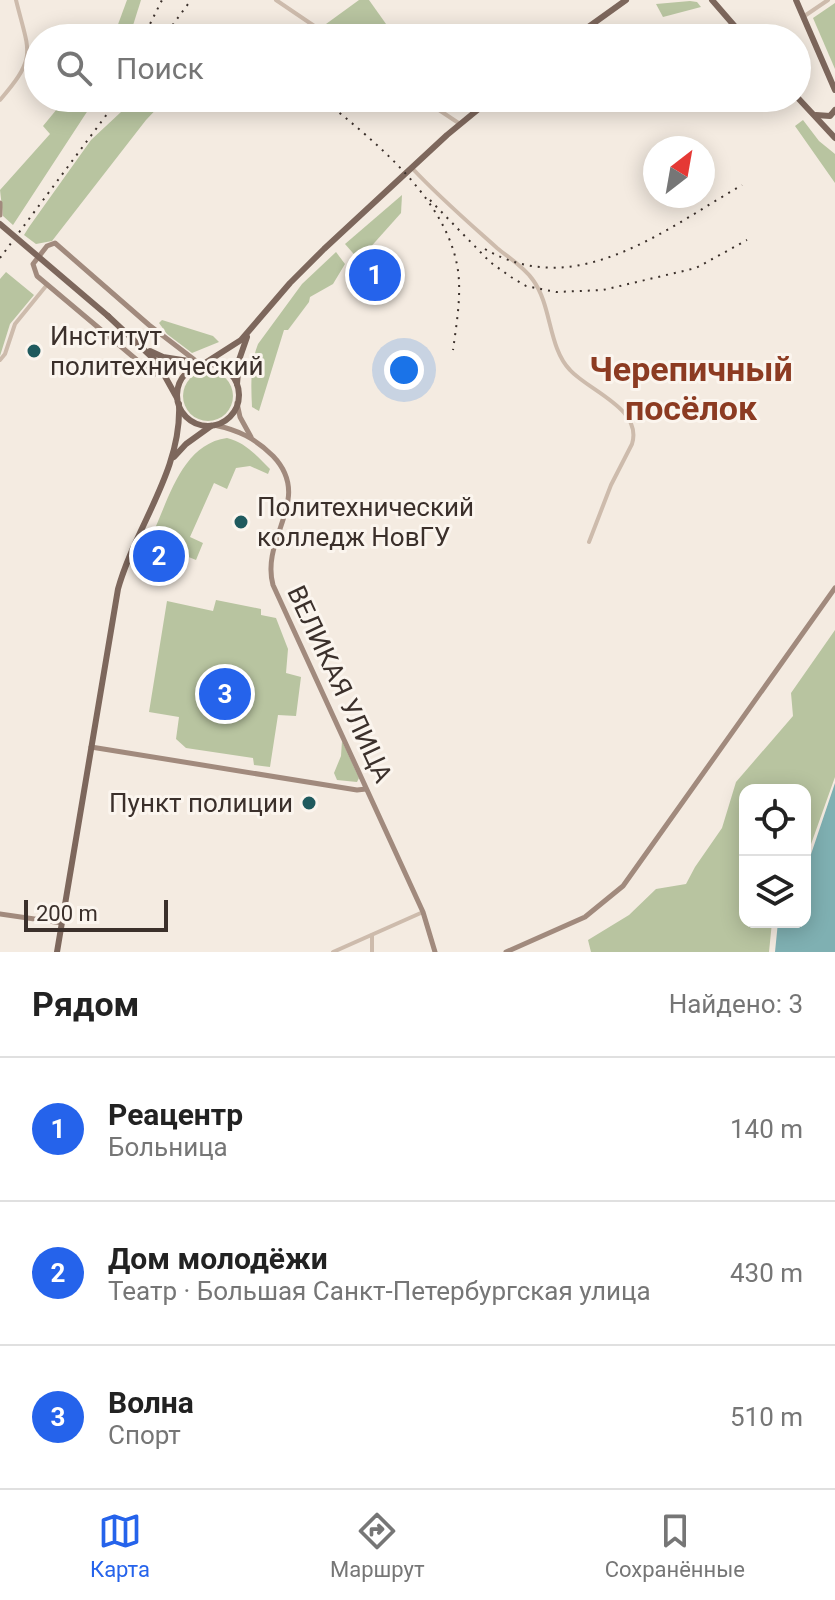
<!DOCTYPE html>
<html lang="ru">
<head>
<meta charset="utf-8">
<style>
	:root { --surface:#fff; --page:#f6f6f6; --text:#222; --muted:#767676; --line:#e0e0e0; --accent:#2563eb }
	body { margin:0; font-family:Roboto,sans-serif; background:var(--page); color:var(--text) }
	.controls { position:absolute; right:24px; bottom:24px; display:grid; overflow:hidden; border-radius:16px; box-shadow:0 4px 20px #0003 }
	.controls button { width:72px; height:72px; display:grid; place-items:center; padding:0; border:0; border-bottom:2px solid var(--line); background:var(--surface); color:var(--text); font:40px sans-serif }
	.compass { position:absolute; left:643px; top:136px; width:72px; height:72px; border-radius:50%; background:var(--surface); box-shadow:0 4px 20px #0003; rotate:31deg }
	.scale { position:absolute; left:24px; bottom:20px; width:144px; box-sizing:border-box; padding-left:8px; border:4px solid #3b302b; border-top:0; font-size:22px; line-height:28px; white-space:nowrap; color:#3b302b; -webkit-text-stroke:6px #fbf5ee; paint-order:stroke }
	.you { position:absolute; left:404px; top:370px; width:28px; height:28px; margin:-20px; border:6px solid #fff; border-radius:50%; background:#1a73e8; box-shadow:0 0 0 12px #1a73e833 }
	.badge { display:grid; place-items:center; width:52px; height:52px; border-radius:50%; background:var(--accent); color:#fff; font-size:26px; font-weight:700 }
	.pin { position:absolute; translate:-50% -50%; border:4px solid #fff; box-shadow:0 2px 8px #0006 }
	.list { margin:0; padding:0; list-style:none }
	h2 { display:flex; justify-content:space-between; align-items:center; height:104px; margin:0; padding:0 32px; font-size:34px }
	h2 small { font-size:26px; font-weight:400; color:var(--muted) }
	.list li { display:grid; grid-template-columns:52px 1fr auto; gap:24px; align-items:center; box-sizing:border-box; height:144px; padding:0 32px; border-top:2px solid var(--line) }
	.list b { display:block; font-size:30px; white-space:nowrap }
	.list p { margin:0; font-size:26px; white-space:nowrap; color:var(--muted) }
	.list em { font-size:26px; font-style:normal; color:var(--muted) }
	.icon { flex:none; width:44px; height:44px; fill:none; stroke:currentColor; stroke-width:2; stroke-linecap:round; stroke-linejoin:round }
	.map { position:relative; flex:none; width:835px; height:952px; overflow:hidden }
	.search { position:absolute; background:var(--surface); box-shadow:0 4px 20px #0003; left:24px; right:24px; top:24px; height:88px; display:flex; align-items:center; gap:20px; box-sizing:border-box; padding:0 28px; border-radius:44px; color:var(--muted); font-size:30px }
	.sheet { height:536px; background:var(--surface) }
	nav { display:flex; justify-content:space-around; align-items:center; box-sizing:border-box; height:112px; border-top:2px solid var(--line); background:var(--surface); font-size:22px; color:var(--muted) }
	nav a { display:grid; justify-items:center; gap:4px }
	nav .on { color:var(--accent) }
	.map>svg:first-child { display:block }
</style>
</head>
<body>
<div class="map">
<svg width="835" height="952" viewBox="0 0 835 952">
	<rect width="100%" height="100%" fill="#f4ebe1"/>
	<g fill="#b8c4a0">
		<path d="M127,0H141L129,38H113Z"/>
		<path d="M359,0H369L396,38H347L326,24Z"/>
		<path d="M690,1L697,2L701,7L663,17L656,4Z"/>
		<path d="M835,3V69L813,18Z"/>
		<path d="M66,98H96L13,225L3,216L0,190L50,134L43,126Z"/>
		<path d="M136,98H167L146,120L52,241L36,244L24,235L29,227L91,140Z"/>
		<path d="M803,120L819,141L835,154V183L795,126Z"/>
		<path d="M402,195L401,213L359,260L345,244Z"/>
		<path d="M336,252L345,264L333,284L310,297L309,302L288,330H284L259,411L252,407C251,386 250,364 258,344L302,284Z"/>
		<path d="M6,272L34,295L10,324L0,356V279Z"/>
		<path d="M162,320L213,336L219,342L192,353L167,334L159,323Z"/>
		<circle cx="208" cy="396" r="25"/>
		<path d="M227,438C245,442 257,456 270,469L268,474L250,466L236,468L227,489L214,483L190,537L203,543L196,560L159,545L160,539L152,535C169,499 182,444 227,438Z"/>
		<path d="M216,600L261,609V615L276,618L288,649L286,673L301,677L296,716L278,715L270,767L254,765L253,758L186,748L176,739L179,717L149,712L167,601L213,611Z"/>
		<path d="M835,630V777L805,861V790H745V922H772L769,952H591L588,940L629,915L656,889L686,884L695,867L722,828L736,782L793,716L791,693Z"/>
		<path d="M342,741L359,778L357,782L337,780L334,773L341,756Z"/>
	</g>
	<path fill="#7fb0b2" d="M835,783V952H775L778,922H805V872Z"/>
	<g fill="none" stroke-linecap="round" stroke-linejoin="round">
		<g stroke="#cdbbac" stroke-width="4">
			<path d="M276,0L332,38"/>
			<path d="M803,17L828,0"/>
			<path d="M421,98L460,124"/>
			<path d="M0,100C38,56 29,53 16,0"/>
			<path d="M412,168C439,197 468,222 497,248C509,258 524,267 533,280C552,306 548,347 570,370C589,391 643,409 632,444L611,485L589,542"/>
			<path d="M0,360L5,354L15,324L46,286"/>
			<path d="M372,935V952"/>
			<path d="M333,952L423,912"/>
		</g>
		<g stroke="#a18a7d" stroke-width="5">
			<path d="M0,203V215"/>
			<path d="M163,372L156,374L150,371L37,276L33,264L47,246L55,243L149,325L196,361"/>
			<path d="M237,403L240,417L251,437"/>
			<path d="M214,425C238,430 255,438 273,456C314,499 260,537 273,585L423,912L435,952"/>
			<path d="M91,747L357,790L366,789"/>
			<path d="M0,914L62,923"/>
			<path d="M506,952L585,917L623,886L835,588"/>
		</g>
		<g stroke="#7d675c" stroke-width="6">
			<path d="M712,0L745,38"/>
			<path d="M796,0L835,90"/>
			<path d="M573,38L626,0"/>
			<path d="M797,97L835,138"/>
			<path d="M816,115L830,116L835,110"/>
			<path d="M108,316L157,362L177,398"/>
			<path d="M150,351L163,357L201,363"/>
			<path d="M205,363L241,340L290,283L324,249L447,135L492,98"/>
			<circle cx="208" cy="395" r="31"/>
			<path d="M237,384L239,360L247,337"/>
			<path d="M174,457L186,444L211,426"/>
			<path d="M57,952L118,589C135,527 182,471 179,404"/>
		</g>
		<g stroke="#3b302b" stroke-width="2" stroke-dasharray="2 6" stroke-linecap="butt">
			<path d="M143,38L162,0"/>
			<path d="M163,38L191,0"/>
			<path d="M321,98C376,142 456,206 459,282C460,304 456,328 453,350"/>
			<path d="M430,200L490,262L511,277L526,286L556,292L603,290L696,268L747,240"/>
			<path d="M485,249C576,302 664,230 742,185"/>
			<path d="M0,258L119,98"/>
		</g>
		<path stroke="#7d675c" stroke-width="6" d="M0,224L108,316"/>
	</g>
	<g fill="#1f5a5e" stroke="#fbf5ee" stroke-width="3">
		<circle cx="34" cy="351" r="8"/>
		<circle cx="241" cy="522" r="8"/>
		<circle cx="309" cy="803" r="8"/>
	</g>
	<g text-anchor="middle" stroke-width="6" stroke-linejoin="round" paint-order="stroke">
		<g font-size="26" fill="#3b302b" stroke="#fbf5ee" text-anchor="start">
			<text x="50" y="345">Институт<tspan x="50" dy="30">политехнический</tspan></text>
			<text x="257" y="516">Политехнический<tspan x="257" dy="30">колледж НовГУ</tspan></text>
			<text x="293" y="812" text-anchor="end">Пункт полиции</text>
		</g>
		<g font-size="26" fill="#3b302b" stroke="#fbf5ee">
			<text transform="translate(340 684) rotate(65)" y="9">ВЕЛИКАЯ УЛИЦА</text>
		</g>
		<g font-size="34" font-weight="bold" fill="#8c3b22" stroke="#fbf5ee">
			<text x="691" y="381">Черепичный<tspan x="691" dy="39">посёлок</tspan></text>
		</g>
	</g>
</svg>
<div class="controls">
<button><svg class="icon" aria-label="locate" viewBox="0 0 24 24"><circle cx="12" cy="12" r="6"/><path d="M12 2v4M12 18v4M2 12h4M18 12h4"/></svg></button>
<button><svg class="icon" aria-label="layers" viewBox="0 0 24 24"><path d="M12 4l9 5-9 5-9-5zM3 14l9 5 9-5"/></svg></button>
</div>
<svg class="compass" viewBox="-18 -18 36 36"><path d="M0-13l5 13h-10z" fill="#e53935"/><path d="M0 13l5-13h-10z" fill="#767676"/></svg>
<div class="scale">200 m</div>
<div class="you"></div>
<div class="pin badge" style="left:375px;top:275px">1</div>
<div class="pin badge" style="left:159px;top:556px">2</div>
<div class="pin badge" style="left:225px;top:694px">3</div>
<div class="search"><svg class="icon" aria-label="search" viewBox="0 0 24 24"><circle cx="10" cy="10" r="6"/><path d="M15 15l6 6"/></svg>Поиск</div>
</div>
<section class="sheet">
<h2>Рядом<small>Найдено: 3</small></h2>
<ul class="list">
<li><span class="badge">1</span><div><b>Реацентр</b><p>Больница</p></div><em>140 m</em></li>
<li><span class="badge">2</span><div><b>Дом молодёжи</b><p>Театр · Большая Санкт-Петербургская улица</p></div><em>430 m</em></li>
<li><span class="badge">3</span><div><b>Волна</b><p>Спорт</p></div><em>510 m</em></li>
</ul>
</section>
<nav>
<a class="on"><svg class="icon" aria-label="map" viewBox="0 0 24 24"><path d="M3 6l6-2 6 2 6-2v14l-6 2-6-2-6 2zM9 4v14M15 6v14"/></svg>Карта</a>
<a><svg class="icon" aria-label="directions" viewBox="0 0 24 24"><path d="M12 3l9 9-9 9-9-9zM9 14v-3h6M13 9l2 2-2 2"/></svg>Маршрут</a>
<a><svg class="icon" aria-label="saved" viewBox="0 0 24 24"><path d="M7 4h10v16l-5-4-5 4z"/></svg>Сохранённые</a>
</nav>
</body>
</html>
